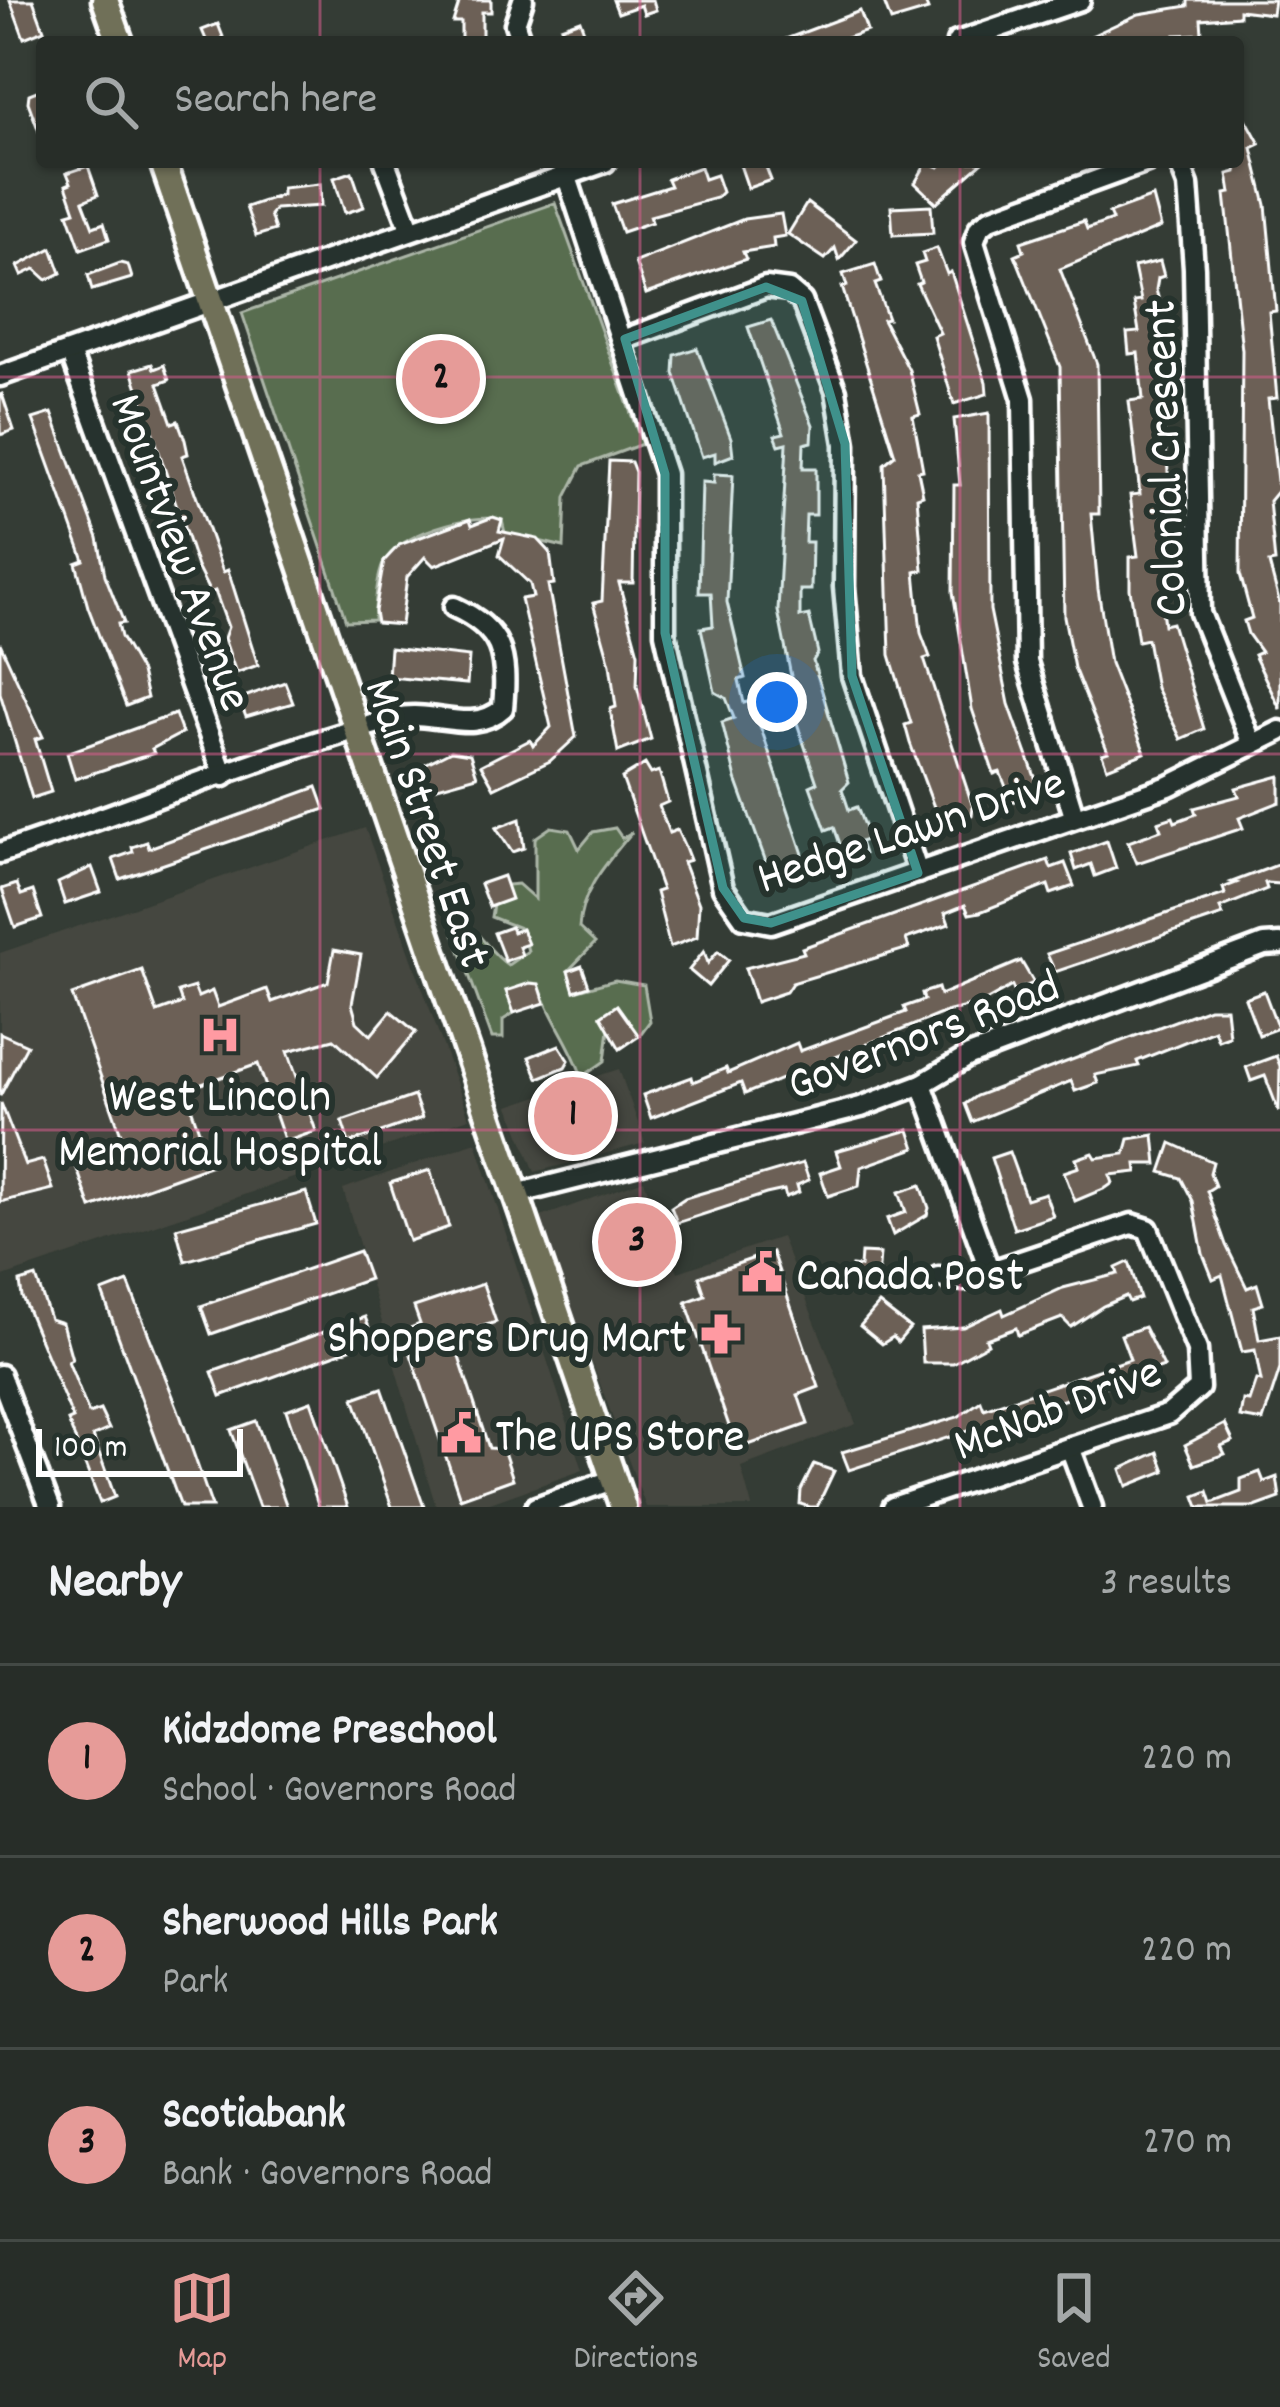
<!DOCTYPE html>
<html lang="en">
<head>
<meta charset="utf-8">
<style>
	:root { --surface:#272d28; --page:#333934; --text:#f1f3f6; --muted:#a4a8a8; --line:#434945; --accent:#e69b98 }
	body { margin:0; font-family:Dekko,sans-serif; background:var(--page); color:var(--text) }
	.scale { position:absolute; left:36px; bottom:30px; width:207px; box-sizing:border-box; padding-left:12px; border:6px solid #fff; border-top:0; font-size:33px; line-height:42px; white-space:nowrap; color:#fff; -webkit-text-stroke:9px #26332d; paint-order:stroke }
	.you { position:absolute; left:777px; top:702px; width:42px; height:42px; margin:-30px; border:9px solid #fff; border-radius:50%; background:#1a73e8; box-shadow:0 0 0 18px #1a73e833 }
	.badge { display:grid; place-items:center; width:78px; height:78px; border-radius:50%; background:var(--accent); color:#111; font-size:39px; font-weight:700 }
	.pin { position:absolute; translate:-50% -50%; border:6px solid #fff; box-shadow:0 3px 12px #0006 }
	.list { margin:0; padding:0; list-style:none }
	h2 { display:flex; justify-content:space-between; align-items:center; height:156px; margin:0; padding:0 48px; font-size:51px }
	h2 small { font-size:39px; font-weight:400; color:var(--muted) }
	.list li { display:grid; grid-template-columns:78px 1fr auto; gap:36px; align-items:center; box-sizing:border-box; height:192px; padding:0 48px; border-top:3px solid var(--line) }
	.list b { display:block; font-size:45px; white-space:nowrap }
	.list p { margin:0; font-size:39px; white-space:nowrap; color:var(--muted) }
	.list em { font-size:39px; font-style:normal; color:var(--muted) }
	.icon { flex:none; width:66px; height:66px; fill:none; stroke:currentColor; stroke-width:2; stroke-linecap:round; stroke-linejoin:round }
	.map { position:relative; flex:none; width:1280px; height:1507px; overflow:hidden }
	.search { position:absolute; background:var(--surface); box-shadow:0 3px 9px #0004; left:36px; right:36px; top:36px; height:132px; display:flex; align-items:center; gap:30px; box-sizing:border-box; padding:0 42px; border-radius:12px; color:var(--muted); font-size:45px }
	.sheet { height:732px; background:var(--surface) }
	nav { display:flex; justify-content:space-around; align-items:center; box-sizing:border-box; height:168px; border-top:3px solid var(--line); background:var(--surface); font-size:33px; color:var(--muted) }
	nav a { display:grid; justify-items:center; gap:6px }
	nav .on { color:var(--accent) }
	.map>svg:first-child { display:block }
</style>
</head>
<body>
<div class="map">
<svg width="1280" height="1507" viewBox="0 0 1280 1507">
	<rect width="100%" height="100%" fill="#343c35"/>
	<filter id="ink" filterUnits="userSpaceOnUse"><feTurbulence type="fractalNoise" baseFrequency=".00833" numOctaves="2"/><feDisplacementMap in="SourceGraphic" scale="24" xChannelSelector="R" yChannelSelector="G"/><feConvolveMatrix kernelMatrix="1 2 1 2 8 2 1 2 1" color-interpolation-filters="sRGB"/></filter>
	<g filter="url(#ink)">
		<g fill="#45473f">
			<path d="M365,828L469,1118L0,1278V953Z"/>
			<path d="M619,1069L645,1143L535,1172L509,1106Z"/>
			<path d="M476,1142L583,1470L479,1507H436L343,1189Z"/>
			<path d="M644,1180L678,1272L781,1237L856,1424L741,1467L752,1507H646L538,1218Z"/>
		</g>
		<g fill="#586d50" stroke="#acb6a8" stroke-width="3">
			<path d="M555,203L642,444L582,466L566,497L564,547L505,533L502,520C471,512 397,534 383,564C376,581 376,602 374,620L346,621L242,313Z"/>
			<path d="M551,827L570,830L579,849L593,832L615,828L622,838L632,832C608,862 581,889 579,928L595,943L568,971L575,991L615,980L644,985L650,1021L639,1036L617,1005L601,1016L609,1029L605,1061L582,1077C571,1043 550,1019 539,985L506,991L514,1013L503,1020V1038H492L450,923L459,919C481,931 488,952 508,965L528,951L522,929L491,917L496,886L518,884L535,899V838Z"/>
		</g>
		<g fill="#6c6156" stroke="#fff" stroke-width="3">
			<path d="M10,0H33L44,30L24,38Z"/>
			<path d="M460,0H491V12H482V40H461V22H453Z"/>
			<path d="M613,0H653L656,10L644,14L641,5L618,13Z"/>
			<path d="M883,0H924L928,10L891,21Z"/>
			<path d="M1188,0H1274L1272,14L1239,10V16L1201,19L1202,34L1175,35L1176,42H1078L1139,14L1188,6Z"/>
			<path d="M860,11L867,31L835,42H778Z"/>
			<path d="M580,20L588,42H566L561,27Z"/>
			<path d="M218,24L225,42H207L202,30Z"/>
			<path d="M42,89V137H41L28,102L29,94Z"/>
			<path d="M1238,104L1260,144L1252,148L1266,205L1276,311L1269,312L1277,398L1268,399L1278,490L1269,501L1275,562L1269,563L1280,605V709L1254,655L1261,652L1248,634L1244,621L1252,618L1240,574L1242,350L1225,194L1231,193L1228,174L1236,172L1238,162Z"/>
			<path d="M739,162H764L771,180L748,188Z"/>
			<path d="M927,162L939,167L943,162H983L936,203L915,183Z"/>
			<path d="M88,166L98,195L83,201L93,227L104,223L109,239L81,249L68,213L75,211L66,185L71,183L67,173Z"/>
			<path d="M700,167L704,179L716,175L722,192L716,198L650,216L652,222L622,232L612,204L670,186L667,179Z"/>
			<path d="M352,172L364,207L345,213L334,178Z"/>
			<path d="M320,184L321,206L275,209L270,215L275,230L256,236L246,207L282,195V188Z"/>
			<path d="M1153,197L1161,227L1060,269L1097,364L1099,514H1091L1098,589L1110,663L1145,753L1107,768L1102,754L1108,752L1074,668L1064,616L1060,367L1015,255L1024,251L1021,242L1084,221L1087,229L1112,220L1109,213Z"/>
			<path d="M807,203L856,240L839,260L835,248L825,259L788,234Z"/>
			<path d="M931,205L933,233L893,235L891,207Z"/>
			<path d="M781,214L785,236L773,238L774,247L743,252L746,259L646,294L635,262L744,219Z"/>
			<path d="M52,248L61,273L47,280L35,269L22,275L18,266Z"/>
			<path d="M937,248L947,274L951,272L986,382L987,394L954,404L933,336L940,333L917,284L921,282L915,265L925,262L922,253Z"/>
			<path d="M1160,261L1164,276L1158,278L1156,290L1166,325L1167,407H1162L1168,471V501L1159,502L1168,543V593L1160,595L1164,625L1172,623L1204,729L1181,739L1156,688L1147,639L1138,641L1130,589V557L1138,556L1130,495L1140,494L1129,401L1143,399L1138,353L1129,354L1127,333L1139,332L1134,302L1141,301L1134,267Z"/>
			<path d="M120,263L128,265L132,278L92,290L88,275Z"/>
			<path d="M875,264L881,282L875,284L888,319L883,320L909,370L920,414L913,416L923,470L918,471L923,495L917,497L923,570L915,572L921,633L930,657L924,659L973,807L972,815L950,823L946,812L937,815L910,743L905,725L911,723L890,655L884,464L895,455L842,287L847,286L843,274Z"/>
			<path d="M771,320L813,425L812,442L804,444L803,468H816V515H806L805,542H812L811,590H800V617L809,615L818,653L813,661L849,782L842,789L849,810L857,807L869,839L860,842L864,854L846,861L834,827L826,830L810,786L817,783L787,693L794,691L778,611L787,443L779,445L775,435L784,433L748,327Z"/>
			<path d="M697,348L731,438L733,455L715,462V453L702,457L674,373L675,355Z"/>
			<path d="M152,364L154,369L164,365L169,380L158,384L172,423L178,421L185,440L188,454L182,456L223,572L228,570L258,665L236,673L224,638L228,627L215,591L210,593L197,567L132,370Z"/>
			<path d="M2,394L14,430L0,435V395Z"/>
			<path d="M52,413L98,538L105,575L124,623L118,624L121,637L141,672L147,698L126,706L88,607L76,563L84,560L33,419Z"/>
			<path d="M989,413L990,610L1009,704L1040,791L1012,802L1000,772L994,774L972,709L953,592L954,485H960L954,419Z"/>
			<path d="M609,461L631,462L635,472L633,583H619L638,653L637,686L651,739L618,752L610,709L616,707L610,664L593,603L602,601Z"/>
			<path d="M714,474L733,475L727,602L745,678L739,680L744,703L750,701L762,731L809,872L780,883L775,871L770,873L736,779L722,722L734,718L726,698L715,692L701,628L713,626L711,593H699L702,482L714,483Z"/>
			<path d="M493,517L502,520L499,531L538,539L550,552L554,584L548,585L576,737L550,761L494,788L481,765L530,740L533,746L551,727L521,599L533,597L530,584L499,555L504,538L434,566L425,557L407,577L401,625L377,623L375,611L384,561L399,545L470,519L472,525Z"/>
			<path d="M0,643L43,737L35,739L51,792L32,798L0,693Z"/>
			<path d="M390,648L469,657L467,684L388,677Z"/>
			<path d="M285,682L293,703L246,717L239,699Z"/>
			<path d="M175,714L182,733L152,749L154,753L75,779L67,753Z"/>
			<path d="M451,751L470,754L477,776L427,790L419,767Z"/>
			<path d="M645,764L651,774L659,771L668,802L659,806L669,833L677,830L685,847L690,860L683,862L699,904L697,937L670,947L656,892L662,890L622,778Z"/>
			<path d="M1280,776V802L1239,818L1243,828L1137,863L1128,842L1161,830L1158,822L1173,817L1175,822L1196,814L1194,808L1239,796L1236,788Z"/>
			<path d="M317,787L325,809L120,879L113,859L133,852L132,847L147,842L149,848Z"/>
			<path d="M520,819L524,848L512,852L496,828Z"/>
			<path d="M1107,841L1116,868L1095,876L1091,864L1076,870L1071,854Z"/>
			<path d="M1048,860L1051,868L1065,863L1074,886L1051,894L1048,885L980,912L969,914L965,905L945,913L949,924L906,939L909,948L792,983L786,992L756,1002L745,968L804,953L802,948Z"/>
			<path d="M1280,864V884L1265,883L1267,889L1220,908L1223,915L1055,972L1047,954L1225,894L1223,888L1236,883L1232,882Z"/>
			<path d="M92,867L101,892L65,904L58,883Z"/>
			<path d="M503,876L511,899L489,907L480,884Z"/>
			<path d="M17,884L21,895L33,891L42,918L15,927L2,889Z"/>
			<path d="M511,927L513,932L522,929L528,944L519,947L522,955L505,961L494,933Z"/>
			<path d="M334,950L361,955L352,1004L357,1022L371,1035L391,1011L416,1032L377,1078L334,1039L288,1051L316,1131L285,1142L258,1064L185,1090L211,1165L91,1208L72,1155L122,1137L72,995L142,970L157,1012L182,1003L178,992L194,987L198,997L212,991L218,1007L267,989L272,1002L328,982Z"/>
			<path d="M704,951L708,963L718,951L729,960L708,986L689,970Z"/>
			<path d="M1021,961L1034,983L1014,991L1012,986L982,1003L946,1012L745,1094L741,1083L651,1118L643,1095L692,1077L693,1082L726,1068L728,1073L797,1043L800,1051L906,1012L904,1007L924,1000L922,993L938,988L940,995Z"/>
			<path d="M582,966L589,986L574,991L568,971Z"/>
			<path d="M530,983L539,984L545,1003L514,1013L506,991Z"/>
			<path d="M1264,991L1278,1028L1259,1035L1245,998Z"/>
			<path d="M617,1005L639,1036L620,1049L601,1016Z"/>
			<path d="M1209,1008H1226L1229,1036L1218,1040L1214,1030L1137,1061L1139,1066L1095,1075L1098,1083L1075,1091L1071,1081L972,1122L965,1104L976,1096Z"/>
			<path d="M0,1033L27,1045L0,1096Z"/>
			<path d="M559,1045L569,1060L565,1067L538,1078L529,1057Z"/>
			<path d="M1276,1056L1280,1066L1279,1112L1265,1076L1251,1081L1246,1067Z"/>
			<path d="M414,1096L422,1118L349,1143L342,1121Z"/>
			<path d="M579,1098L594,1141L567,1147L553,1107Z"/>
			<path d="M1,1103L25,1165L43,1160L53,1189L0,1202Z"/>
			<path d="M909,1130L915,1148L861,1167L859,1186L828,1196L820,1173L841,1166L836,1151Z"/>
			<path d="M1154,1135L1157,1164H1136L1137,1172L1110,1175L1113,1183L1106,1188L1075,1201L1064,1172L1079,1167L1076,1159L1093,1153L1096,1158L1125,1154L1129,1139Z"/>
			<path d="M1171,1143L1213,1162L1210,1173L1215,1186L1207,1191L1226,1245L1247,1288L1257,1284L1263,1304L1253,1307L1259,1340L1280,1336V1369L1263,1421L1240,1417L1243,1400L1249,1401L1256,1380L1261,1381L1255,1350L1242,1352L1222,1275L1213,1279L1203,1254L1193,1201L1181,1178L1161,1172Z"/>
			<path d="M1009,1152L1026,1199L1045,1193L1053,1216L1014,1229L991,1158Z"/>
			<path d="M803,1163L809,1180L797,1185L799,1192L786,1197L784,1190L766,1194L677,1223L671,1207L685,1198Z"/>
			<path d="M430,1170L449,1227L409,1241L390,1183Z"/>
			<path d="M921,1185L929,1208L927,1215L893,1235L887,1219L906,1212L899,1192Z"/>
			<path d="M306,1192L316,1224L185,1261L176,1228Z"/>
			<path d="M649,1216L665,1262L629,1271L611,1229Z"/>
			<path d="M359,1251L369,1279L211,1334L201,1306Z"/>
			<path d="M772,1252L819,1387L798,1395L808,1424L737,1449L686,1302L705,1295L699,1277Z"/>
			<path d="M861,1253L880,1254L877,1292L850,1290L852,1266L860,1267Z"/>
			<path d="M1129,1262L1140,1298L1129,1302L1126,1296L1103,1306L1071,1327L1062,1318L1018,1335L1016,1328L986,1339L988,1344L953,1363H923L921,1330L963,1327L1002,1309L1004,1315L1063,1288L1118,1274L1116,1268Z"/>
			<path d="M36,1277L50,1319L62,1323L72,1359L68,1361L89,1414L100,1410L109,1429L93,1436L115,1497L100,1503L68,1421L73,1419L22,1297L20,1282Z"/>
			<path d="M128,1282L178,1409L212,1507H181L102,1292Z"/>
			<path d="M483,1284L496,1322L452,1336L489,1448L503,1449L513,1479L460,1498L403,1331L420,1324L414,1307Z"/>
			<path d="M879,1304L910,1328L898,1342L893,1337L882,1344L860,1326Z"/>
			<path d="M365,1317L374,1340L221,1396L212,1372Z"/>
			<path d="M1144,1327L1164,1367L849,1470L842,1452L958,1417L981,1401L984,1409L1130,1359L1121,1335Z"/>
			<path d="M382,1388L424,1507H392L354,1398Z"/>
			<path d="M311,1401L348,1507H319L286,1410Z"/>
			<path d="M256,1421L287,1507H259L231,1430Z"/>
			<path d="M1225,1424L1233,1441L1221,1446L1225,1454L1194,1465L1185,1445Z"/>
			<path d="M1158,1452L1165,1471L1127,1486L1121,1469Z"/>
			<path d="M814,1464L834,1471L817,1507H810L800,1504L801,1490Z"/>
			<path d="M1260,1472L1264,1482L1277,1477L1280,1498L1255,1507H1199L1195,1496L1208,1491L1212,1503L1241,1492V1479Z"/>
		</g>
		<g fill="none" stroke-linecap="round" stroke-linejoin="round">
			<g stroke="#fff" stroke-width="27">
				<g id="minor">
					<path d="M521,42L515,24L523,0"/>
					<path d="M957,42L1080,0"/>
					<path d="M385,162L410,228"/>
					<path d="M562,162L665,474V633L723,888L744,918L771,923L1169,786L1280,731"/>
					<path d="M1179,162L1188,185L1194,268L1200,613L1252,744"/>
					<path d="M625,339L766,287L789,290L802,301L836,391L845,444L844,587L852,676L918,873"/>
					<path d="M70,352L224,776"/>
					<path d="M0,376L605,162"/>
					<path d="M1074,816L1027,662L1023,399L974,242L979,228L990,219L1147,162"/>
					<path d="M0,853C132,810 262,754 397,718C433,709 473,736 503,708C508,654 502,629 454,607"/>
					<path d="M922,1084L990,1272"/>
					<path d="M516,1194L861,1107L922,1084L969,1056L1264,945L1280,944"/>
					<path d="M0,1375L50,1507"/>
					<path d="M1070,1447L1092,1507"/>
					<path d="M536,1507L612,1480"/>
					<path d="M893,1507L1169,1414L1199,1388L1197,1350L1148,1229L1132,1224L964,1280L938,1277"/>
				</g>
			</g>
			<g stroke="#fff" stroke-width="33">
				<g id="major">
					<path d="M105,0L120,42"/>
					<path d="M163,162L623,1507"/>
				</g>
			</g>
			<use href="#minor" stroke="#26332d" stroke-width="18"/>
			<use href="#major" stroke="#706f59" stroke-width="24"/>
		</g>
	</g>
	<path fill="#3f918b" fill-opacity="0.2" stroke="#3f918b" stroke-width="9" stroke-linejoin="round" d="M766,287L802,301L845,444L852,676L918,873L771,923L744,918L723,888L665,633V474L625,339Z"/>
	<path fill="none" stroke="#d45d8c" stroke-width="3" stroke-opacity="0.55" d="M320,0V42M640,0V42M960,0V42M320,162V1507M640,162V1507M960,162V1507M0,377H1280M0,754H1280M0,1130H1280"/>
	<defs>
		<g id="hospital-bare" transform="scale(3.24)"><path d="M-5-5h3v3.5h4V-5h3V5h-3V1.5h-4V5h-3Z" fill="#ff9aa2" stroke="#26332d" stroke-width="2.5" paint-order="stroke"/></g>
		<g id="civic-bare" transform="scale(3.24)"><path d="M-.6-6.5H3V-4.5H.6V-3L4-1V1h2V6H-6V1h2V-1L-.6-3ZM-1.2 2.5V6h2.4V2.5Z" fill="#ff9aa2" stroke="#26332d" stroke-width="2.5" paint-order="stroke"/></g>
		<g id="pharmacy-bare" transform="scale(3.24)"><path d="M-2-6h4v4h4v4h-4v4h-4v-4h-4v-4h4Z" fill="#ff9aa2" stroke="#26332d" stroke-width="2.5" paint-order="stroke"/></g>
	</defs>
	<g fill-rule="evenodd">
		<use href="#hospital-bare" x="220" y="1035"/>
		<use href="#civic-bare" x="762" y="1272"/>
		<use href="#pharmacy-bare" x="721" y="1334"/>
		<use href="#civic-bare" x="461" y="1433"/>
	</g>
	<g text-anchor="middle" stroke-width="12" stroke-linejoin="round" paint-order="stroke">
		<g font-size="48" fill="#fff" stroke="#26332d">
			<text transform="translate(1162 458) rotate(-92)" y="17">Colonial Crescent</text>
			<text transform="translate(184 551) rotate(70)" y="17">Mountview Avenue</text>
			<text transform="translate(431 822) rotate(71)" y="17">Main Street East</text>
			<text transform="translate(910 827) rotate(-18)" y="17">Hedge Lawn Drive</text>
			<text transform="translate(922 1032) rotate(-21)" y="17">Governors Road</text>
			<text transform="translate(1056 1405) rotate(-21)" y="17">McNab Drive</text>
		</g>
		<g font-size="48" fill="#fff" stroke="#26332d" text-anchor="start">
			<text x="220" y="1110" text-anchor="middle">West Lincoln<tspan x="220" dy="55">Memorial Hospital</tspan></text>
			<text x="796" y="1289">Canada Post</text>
			<text x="687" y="1351" text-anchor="end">Shoppers Drug Mart</text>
			<text x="495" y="1450">The UPS Store</text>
		</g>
	</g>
</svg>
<div class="scale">100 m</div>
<div class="you"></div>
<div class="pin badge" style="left:573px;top:1116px">1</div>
<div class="pin badge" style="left:441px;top:379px">2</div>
<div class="pin badge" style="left:637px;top:1242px">3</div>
<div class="search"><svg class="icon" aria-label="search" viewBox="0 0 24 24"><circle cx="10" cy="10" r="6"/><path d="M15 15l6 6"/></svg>Search here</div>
</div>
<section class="sheet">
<h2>Nearby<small>3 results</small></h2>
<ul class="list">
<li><span class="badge">1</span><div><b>Kidzdome Preschool</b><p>School · Governors Road</p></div><em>220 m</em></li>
<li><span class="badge">2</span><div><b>Sherwood Hills Park</b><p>Park</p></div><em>220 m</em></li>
<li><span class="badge">3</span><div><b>Scotiabank</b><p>Bank · Governors Road</p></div><em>270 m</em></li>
</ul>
</section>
<nav>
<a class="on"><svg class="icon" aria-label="map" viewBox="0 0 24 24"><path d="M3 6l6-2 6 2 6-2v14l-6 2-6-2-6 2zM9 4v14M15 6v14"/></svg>Map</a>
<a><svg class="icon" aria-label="directions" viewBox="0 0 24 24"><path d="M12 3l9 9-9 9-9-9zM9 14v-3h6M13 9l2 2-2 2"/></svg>Directions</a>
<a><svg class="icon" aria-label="saved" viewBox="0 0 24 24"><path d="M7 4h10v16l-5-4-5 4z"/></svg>Saved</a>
</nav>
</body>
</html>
